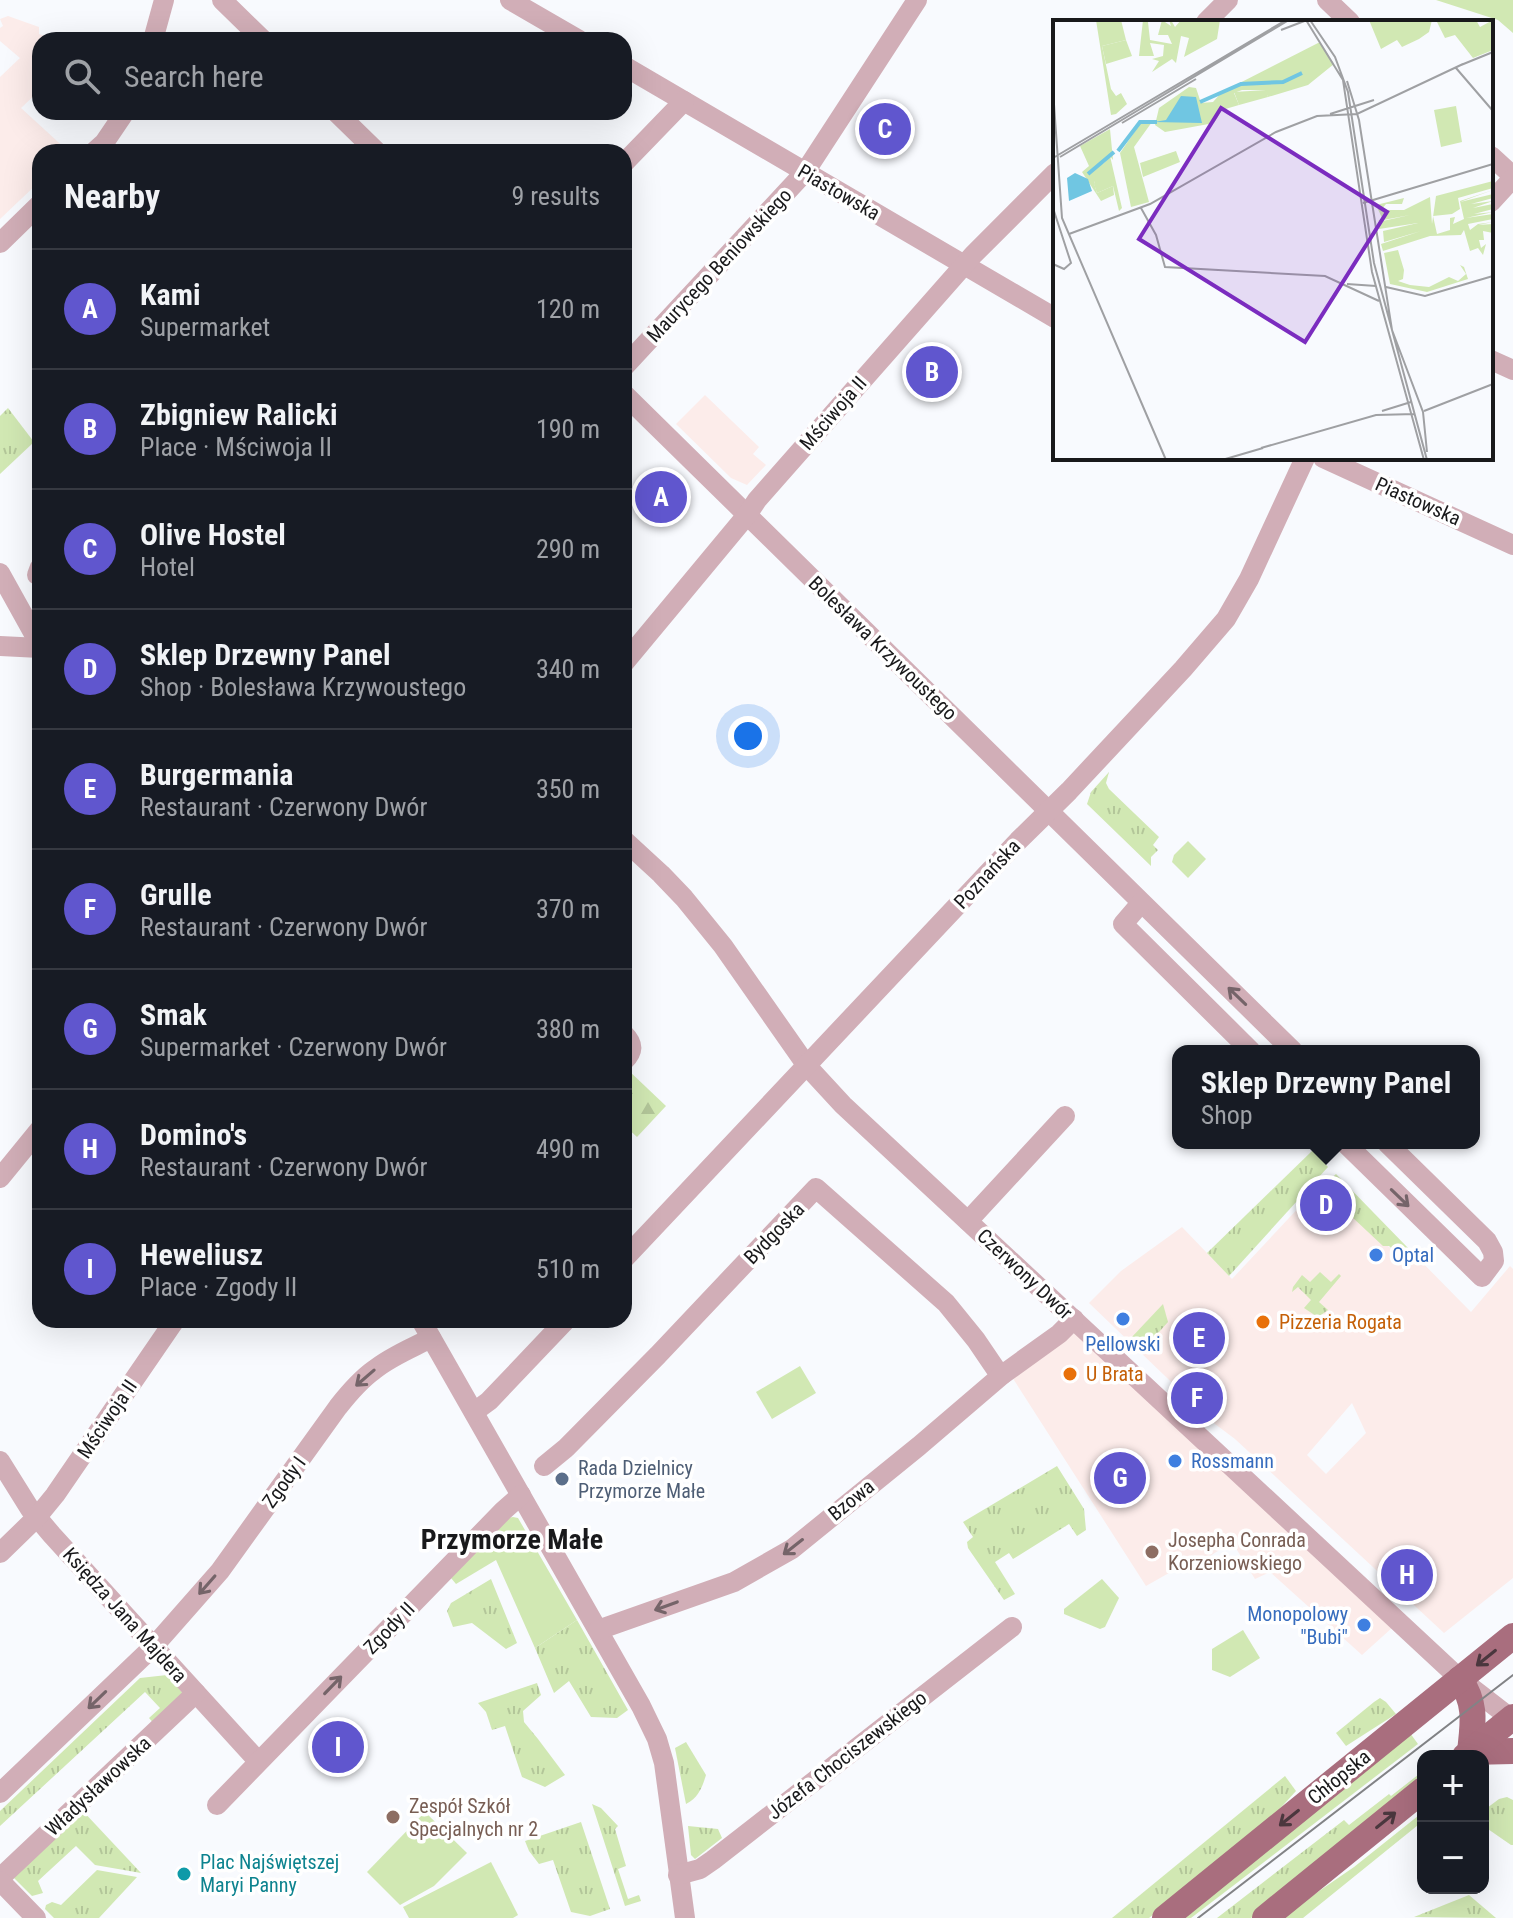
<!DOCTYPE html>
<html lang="en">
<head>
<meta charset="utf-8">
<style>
	:root { --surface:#171b24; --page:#20242c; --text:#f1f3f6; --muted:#9ea1a6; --line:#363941; --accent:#6056ce }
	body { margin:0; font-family:"Roboto Condensed",sans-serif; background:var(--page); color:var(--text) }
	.controls { position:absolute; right:24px; bottom:24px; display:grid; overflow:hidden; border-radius:16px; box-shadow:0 8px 32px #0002 }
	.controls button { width:72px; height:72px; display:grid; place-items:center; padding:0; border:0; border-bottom:2px solid var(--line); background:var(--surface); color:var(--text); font:40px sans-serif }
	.you { position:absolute; left:748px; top:736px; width:28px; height:28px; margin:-20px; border:6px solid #fff; border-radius:50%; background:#1a73e8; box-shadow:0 0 0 12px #1a73e833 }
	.badge { display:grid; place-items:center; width:52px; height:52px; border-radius:50%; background:var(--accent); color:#fff; font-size:26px; font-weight:700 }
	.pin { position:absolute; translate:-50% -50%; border:4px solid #fff; box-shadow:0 2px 8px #0006 }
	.popup { position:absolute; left:1172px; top:1045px; width:308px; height:104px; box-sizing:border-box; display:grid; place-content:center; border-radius:16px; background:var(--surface); filter:drop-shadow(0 2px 6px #0005); font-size:26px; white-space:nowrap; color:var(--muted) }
	.popup b { font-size:30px; color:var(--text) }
	.popup::after { content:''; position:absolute; left:50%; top:100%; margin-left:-16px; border:16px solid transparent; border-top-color:var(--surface) }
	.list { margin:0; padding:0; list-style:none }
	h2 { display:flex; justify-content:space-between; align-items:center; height:104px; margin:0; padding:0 32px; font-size:34px }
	h2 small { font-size:26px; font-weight:400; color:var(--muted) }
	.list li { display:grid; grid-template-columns:52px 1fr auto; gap:24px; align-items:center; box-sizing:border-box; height:120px; padding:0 32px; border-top:2px solid var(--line) }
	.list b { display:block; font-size:30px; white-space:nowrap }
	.list p { margin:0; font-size:26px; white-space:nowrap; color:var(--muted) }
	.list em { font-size:26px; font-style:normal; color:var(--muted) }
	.icon { flex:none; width:44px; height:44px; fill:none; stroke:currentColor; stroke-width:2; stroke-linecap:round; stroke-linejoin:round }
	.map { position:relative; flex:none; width:1513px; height:1918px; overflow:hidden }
	.search { position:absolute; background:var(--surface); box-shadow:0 8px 32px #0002; left:32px; top:32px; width:600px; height:88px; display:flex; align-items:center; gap:20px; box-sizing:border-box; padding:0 28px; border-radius:24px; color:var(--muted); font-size:30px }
	.panel { position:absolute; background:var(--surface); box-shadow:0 8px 32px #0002; left:32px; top:144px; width:600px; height:1184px; border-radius:24px }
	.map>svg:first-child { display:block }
</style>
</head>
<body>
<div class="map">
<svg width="1513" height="1918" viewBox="0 0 1513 1918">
	<defs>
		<pattern id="grass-tufts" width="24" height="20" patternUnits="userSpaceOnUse" patternTransform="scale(2)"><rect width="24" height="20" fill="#d1e8b3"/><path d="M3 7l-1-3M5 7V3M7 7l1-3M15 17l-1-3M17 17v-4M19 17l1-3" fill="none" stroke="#b3c699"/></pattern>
		<pattern id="forest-firs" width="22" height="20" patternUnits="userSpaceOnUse" patternTransform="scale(2)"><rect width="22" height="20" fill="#d1e8b3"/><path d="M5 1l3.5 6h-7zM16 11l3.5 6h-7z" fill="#b3c699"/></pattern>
	</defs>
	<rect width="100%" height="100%" fill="#f8fafe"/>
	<g fill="#fcecea" fill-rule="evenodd">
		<path d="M8,16L39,27V34L56,40H40V90L21,108L69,152H40V181L0,219V77L20,58L0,41V28L3,26L0,19Z"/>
		<path d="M705,395L759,447L753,454L766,465L747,485L731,478L676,424Z"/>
		<path d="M1318,1187L1401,1257L1409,1249L1471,1312L1510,1266L1513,1269V1578L1444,1633L1235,1439L1215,1424L1089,1303L1121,1271L1182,1227L1232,1279ZM1352,1403L1366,1433L1326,1474L1307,1455Z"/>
		<path d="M1077,1331L1393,1627L1362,1655L1270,1572L1255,1579L1232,1542L1196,1565H1183L1146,1586L1012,1377Z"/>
	</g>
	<g fill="url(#grass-tufts)">
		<path d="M8,408L34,442L0,474V416Z"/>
		<path d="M1109,772L1106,783L1109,789L1159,837L1153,845L1158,850L1151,857V866L1087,804L1091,792Z"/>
		<path d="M1313,1150L1328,1167L1229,1276L1207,1253Z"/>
		<path d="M1336,1174L1409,1249L1401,1257L1389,1246H1383L1321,1188Z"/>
		<path d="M1320,1272L1331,1282L1339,1274L1341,1276L1319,1302L1328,1310L1321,1315L1316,1316L1304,1308L1311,1300L1298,1287L1292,1292L1293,1287L1302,1275L1310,1282Z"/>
		<path d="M1163,1304L1168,1322L1141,1352L1130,1339Z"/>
		<path d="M1057,1466L1084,1509L1086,1530L1077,1536L1069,1524L1013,1559L1009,1553L995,1562L1015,1594L1004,1600L968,1548L967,1542L973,1537L963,1522Z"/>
		<path d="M491,1579L517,1643L506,1649L472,1623L453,1627L447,1611L451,1603Z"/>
		<path d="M577,1620L628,1710L617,1718L591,1717L569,1681L554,1693L535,1648Z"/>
		<path d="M167,1675L186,1697L156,1726L149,1718L160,1708L145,1692L0,1826V1811L140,1678Z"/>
		<path d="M537,1683L541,1695L523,1711L524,1722L538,1739L565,1775L545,1787L522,1777L505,1726L492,1730L486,1712L478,1703Z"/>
		<path d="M1380,1698L1386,1702L1396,1714L1346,1746L1336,1733L1374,1702Z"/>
		<path d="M1410,1733L1418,1744L1191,1918H1180Z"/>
		<path d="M686,1742L706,1775C702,1788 698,1798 686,1804L675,1748Z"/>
		<path d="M1423,1771V1778L1251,1918H1217L1344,1820L1349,1825L1389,1794L1391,1796Z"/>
		<path d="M1285,1776L1296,1791L1266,1824L1149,1918H1112Z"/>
		<path d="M1507,1797L1513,1800V1845H1511L1485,1827L1486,1825L1483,1811L1499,1799Z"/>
		<path d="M592,1804L601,1808L618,1826L615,1829L626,1866L618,1869L628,1899L639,1895L641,1901L625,1906Z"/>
		<path d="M81,1809L141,1873L95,1865L76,1846L38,1881L43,1893L32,1896L12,1876Z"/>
		<path d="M1423,1812V1821L1303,1918H1280L1354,1867Z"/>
		<path d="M581,1822L610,1909L590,1916L571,1912L553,1860L539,1864L529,1851L525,1841Z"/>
		<path d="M688,1826L718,1829L722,1838L695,1859L691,1855Z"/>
		<path d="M97,1870L137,1877L99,1918H54L45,1909L46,1905L52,1902L61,1905Z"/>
		<path d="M1469,1895L1496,1918L1414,1917Z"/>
	</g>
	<path fill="url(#forest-firs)" d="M627,1069L666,1106L637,1137L624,1125V1071Z"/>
	<g fill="#d1e8b3">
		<path d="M1436,0H1513V33L1498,20Z"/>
		<path d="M1188,841L1206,859L1188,878L1172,862L1174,855Z"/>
		<path d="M800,1366L816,1393L772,1419L756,1392Z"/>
		<path d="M513,1517L518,1518L577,1620L535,1648L496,1560L456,1584L451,1578L508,1518Z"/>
		<path d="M1102,1579L1119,1598L1105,1627L1100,1629L1064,1614V1609Z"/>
		<path d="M1243,1630L1260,1658L1230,1677L1212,1670V1649Z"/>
		<path d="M425,1812L467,1853L434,1886L400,1905L367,1872Z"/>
		<path d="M491,1862L518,1915L513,1918H409L403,1907Z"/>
	</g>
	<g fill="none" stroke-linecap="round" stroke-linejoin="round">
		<g stroke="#d1aeb7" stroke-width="20">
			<path d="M222,0L263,40"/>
			<path d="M510,0L579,40"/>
			<path d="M1327,0L1350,22"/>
			<path d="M1206,22L1228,0"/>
			<path d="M153,40L164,0"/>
			<path d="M624,66L1055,318"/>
			<path d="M336,112L377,152"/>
			<path d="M94,152L104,143L125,112"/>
			<path d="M1491,156L1513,176"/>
			<path d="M624,163L684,101"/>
			<path d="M1491,202L1513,178"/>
			<path d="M0,243L40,204"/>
			<path d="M1491,360L1513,370"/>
			<path d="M624,367L805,172L917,0"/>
			<path d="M624,394L1293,1051"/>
			<path d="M1323,458L1513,545"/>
			<path d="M0,573L40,645"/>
			<path d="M37,575L40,567"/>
			<path d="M0,646L40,648"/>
			<path d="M624,663L747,515L757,500L973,255L1055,173"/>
			<path d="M624,840L661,874L684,898L723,946L807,1066L843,1105L1460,1679L1513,1720"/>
			<path d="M1141,903L1123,924L1251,1051"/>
			<path d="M624,1034C634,1044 633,1052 624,1061"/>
			<path d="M1345,1143L1482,1277L1494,1261L1493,1252L1487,1241L1387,1143"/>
			<path d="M0,1178L40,1129"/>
			<path d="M968,1221L1065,1116"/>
			<path d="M624,1259L1018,841L1069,791L1183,669L1226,619L1249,579L1305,458"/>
			<path d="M421,1320L641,1706L657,1739L664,1763L685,1918"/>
			<path d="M474,1412L489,1401L566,1320"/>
			<path d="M0,1461L30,1509L52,1535L258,1761"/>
			<path d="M544,1466L566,1448L658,1355L816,1188L946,1303L976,1340L995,1368L1002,1375"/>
			<path d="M0,1553L37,1517L55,1495L175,1320"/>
			<path d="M598,1630L734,1582L792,1549L919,1446L1002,1375L1059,1334L1074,1319"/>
			<path d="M0,1793L154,1646L220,1571L338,1407C349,1393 360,1380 374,1370C391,1356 412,1348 431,1338"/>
			<path d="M217,1805L503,1511L521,1495"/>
			<path d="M678,1875L700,1869L713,1860L1012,1627"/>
			<path d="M0,1878L196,1693"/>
			<path d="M0,1881L36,1918"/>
		</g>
		<g stroke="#a96e7e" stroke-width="26">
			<path d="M1460,1679C1477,1705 1473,1723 1470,1752"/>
			<path d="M1470,1752L1513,1751"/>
			<path d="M1465,1756L1513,1717"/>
			<path d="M1165,1918L1513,1636"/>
			<path d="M1265,1918L1423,1790"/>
		</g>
		<path stroke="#828386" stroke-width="2" d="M1198,1918L1513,1675"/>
	</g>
	<defs><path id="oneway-shaft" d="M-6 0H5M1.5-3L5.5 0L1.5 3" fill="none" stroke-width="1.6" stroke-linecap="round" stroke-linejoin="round" transform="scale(2)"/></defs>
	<g stroke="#756469">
		<use href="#oneway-shaft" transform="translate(1237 996) rotate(-136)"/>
		<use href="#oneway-shaft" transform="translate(1400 1198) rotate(44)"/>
		<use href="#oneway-shaft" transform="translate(365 1378) rotate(139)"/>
		<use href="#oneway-shaft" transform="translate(793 1547) rotate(142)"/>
		<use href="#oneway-shaft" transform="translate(207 1585) rotate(131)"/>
		<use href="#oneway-shaft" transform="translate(666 1606) rotate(160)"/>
		<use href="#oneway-shaft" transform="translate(333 1685) rotate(-46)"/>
		<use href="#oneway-shaft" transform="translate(97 1700) rotate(136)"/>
	</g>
	<g stroke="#4b373e">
		<use href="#oneway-shaft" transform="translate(1486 1658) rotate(141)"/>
		<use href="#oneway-shaft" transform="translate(1289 1818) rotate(141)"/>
		<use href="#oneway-shaft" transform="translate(1386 1820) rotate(-39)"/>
	</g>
	<g fill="#3f7fe0" stroke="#fff" stroke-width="3">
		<circle cx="1376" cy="1255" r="8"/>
		<circle cx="1123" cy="1319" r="8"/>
		<circle cx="1175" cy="1461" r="8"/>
		<circle cx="1364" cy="1625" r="8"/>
	</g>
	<g fill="#e8710a" stroke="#fff" stroke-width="3">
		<circle cx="1263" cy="1322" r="8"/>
		<circle cx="1070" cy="1374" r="8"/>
	</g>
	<circle fill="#5c6f8a" stroke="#fff" stroke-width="3" cx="562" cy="1479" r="8"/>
	<g fill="#8d6e63" stroke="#fff" stroke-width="3">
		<circle cx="1152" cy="1552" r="8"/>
		<circle cx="393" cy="1817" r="8"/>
	</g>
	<circle fill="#0f9aa8" stroke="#fff" stroke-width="3" cx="184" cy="1874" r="8"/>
	<g text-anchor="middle" stroke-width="7" stroke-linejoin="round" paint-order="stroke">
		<g font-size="20" fill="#19191b" stroke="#fff">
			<text transform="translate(839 192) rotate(30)" y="7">Piastowska</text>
			<text transform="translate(719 265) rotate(-47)" y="7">Maurycego Beniowskiego</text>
			<text transform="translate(833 413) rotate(-49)" y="7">Mściwoja II</text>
			<text transform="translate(1418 501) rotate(24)" y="7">Piastowska</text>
			<text transform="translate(883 648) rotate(44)" y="7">Bolesława Krzywoustego</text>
			<text transform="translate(987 874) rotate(-47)" y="7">Poznańska</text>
			<text transform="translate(774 1233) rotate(-46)" y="7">Bydgoska</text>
			<text transform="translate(1025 1274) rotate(43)" y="7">Czerwony Dwór</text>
			<text transform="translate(107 1419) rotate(-56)" y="7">Mściwoja II</text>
			<text transform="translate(284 1482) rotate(-54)" y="7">Zgody I</text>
			<text transform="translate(851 1500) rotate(-39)" y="7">Bzowa</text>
			<text transform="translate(125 1615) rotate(48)" y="7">Księdza Jana Majdera</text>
			<text transform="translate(389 1628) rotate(-46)" y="7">Zgody II</text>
			<text transform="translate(847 1755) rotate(-38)" y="7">Józefa Chociszewskiego</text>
			<text transform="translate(1339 1777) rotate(-39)" y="7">Chłopska</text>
			<text transform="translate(98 1786) rotate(-43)" y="7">Władysławowska</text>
		</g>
		<g font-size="20" fill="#366cbe" stroke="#fff" text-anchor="start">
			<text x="1392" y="1262">Optal</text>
			<text x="1123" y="1351" text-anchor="middle">Pellowski</text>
			<text x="1191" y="1468">Rossmann</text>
			<text x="1348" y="1621" text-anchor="end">Monopolowy<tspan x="1348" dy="23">"Bubi"</tspan></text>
		</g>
		<g font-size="20" fill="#c56008" stroke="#fff" text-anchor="start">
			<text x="1279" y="1329">Pizzeria Rogata</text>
			<text x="1086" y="1381">U Brata</text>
		</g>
		<g font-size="20" fill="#4e5e75" stroke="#fff" text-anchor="start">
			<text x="578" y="1475">Rada Dzielnicy<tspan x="578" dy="23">Przymorze Małe</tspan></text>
		</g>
		<g font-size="20" fill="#785e54" stroke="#fff" text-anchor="start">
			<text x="1168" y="1547">Josepha Conrada<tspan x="1168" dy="23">Korzeniowskiego</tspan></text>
			<text x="409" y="1813">Zespół Szkół<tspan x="409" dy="23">Specjalnych nr 2</tspan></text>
		</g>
		<g font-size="20" fill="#0d838f" stroke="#fff" text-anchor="start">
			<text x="200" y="1869">Plac Najświętszej<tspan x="200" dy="23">Maryi Panny</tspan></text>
		</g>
		<g font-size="28" font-weight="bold" fill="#19191b" stroke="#fff">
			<text x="512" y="1549">Przymorze Małe</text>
		</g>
	</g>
	<g transform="translate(1053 20)">
		<rect width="440" height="440" fill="#f8fafe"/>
		<path d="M43,0H68L73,20L49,26L58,69L63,76L68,73L74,84L63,94L58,95ZM90,0L101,2H95L97,20L119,24L115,15H105L109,0L118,6L116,0H118L122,7L128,0H167L164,19L131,37L136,18L128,16L123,43L119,39L99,52L106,41L99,39L110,36L111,25L97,23L101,36H86ZM57,109L60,140L57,136L51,143L41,163L44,173L60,166L61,175L48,181L29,152L36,146L27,126ZM123,131L127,142L90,157L87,143ZM440,161V168L405,178L407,189L399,194L380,196L384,214L397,210V198L402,197L400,204L411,199L407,181L440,170L407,182L440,174V178L418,184L440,181L420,188L440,184V189L421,194L440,192L413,198L440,194V199L415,204L417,210L425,204L440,202L425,205L440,204V213L430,211L431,220H426L428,228L433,224L430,235L425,228L417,231L411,210L408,215L377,216L330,231L328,224L368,211L331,222L330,211L365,203L326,209L325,202L357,195L325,201L329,198L323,185L351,178L349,184H333L328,190H351L377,177L379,204L383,176ZM345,230L351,250L350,259L345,261L357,265L376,267L396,257L405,261L413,254L407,245L411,247L415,259L374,272L337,264L331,233Z" fill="#d1e8b3"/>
		<path d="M383,0H423L427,7L440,0V30L420,38L402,15L392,18Z" fill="#d1e8b3"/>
		<path d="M316,0H379L376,12L366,19L349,27L344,20L328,29ZM267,22L281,44L255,65L215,77L212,70H189L181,73L186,85L169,90L161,103L112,112L102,105L106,88L136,67L143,68L148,83L160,82L169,72ZM403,86L409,122L388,127L381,90Z" fill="#d1e8b3"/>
		<path d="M73,20L79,36L53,44L49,26ZM213,70L215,77L186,85L181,72ZM99,102L81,127L96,182L78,187L67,133L87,104ZM57,136L69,188L66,191L60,166L44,173L41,164L43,153Z" fill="#d1e8b3"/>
		<path d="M128,76L143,77L149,103L101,102L113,100ZM22,153L35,159L39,171L16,181L14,158Z" fill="#70c6e2"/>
		<path fill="none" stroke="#70c6e2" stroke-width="4" d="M147,82L188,64L230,62L249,53M65,131L87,102H104M35,154L61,132"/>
		<path fill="none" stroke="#9fa0a3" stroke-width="2" d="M253,0L290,60L319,252L371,440M257,0L282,37L295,72L321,243L374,440M228,10L254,0M408,45L440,32M403,48L440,91M294,61L306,100L339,310L370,392L374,432M0,70L9,198L113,440M277,94L321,80M69,103L143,59M7,137L236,0M0,138L233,0M310,183L440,144M0,188L18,243L11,249L0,244M88,188L103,215L112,247L272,256L326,281M16,214L97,184L223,112L264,96L304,94L410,44M294,264L323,266M333,267L372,276L440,256M329,391L358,382M371,391L440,364M208,428L323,395L362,394M169,440L210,428"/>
		<path fill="#7b2cbf" fill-opacity="0.15" stroke="#7b2cbf" stroke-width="4" d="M168,88L334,192L252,322L86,219Z"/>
		<rect width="440" height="440" fill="none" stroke="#19191b" stroke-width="4"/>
	</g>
</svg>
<div class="controls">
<button>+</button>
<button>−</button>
</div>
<div class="you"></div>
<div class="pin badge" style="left:661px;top:497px">A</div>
<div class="pin badge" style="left:932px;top:372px">B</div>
<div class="pin badge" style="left:885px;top:129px">C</div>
<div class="pin badge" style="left:1326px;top:1205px">D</div>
<div class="popup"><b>Sklep Drzewny Panel</b>Shop</div>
<div class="pin badge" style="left:1199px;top:1338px">E</div>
<div class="pin badge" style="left:1197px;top:1398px">F</div>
<div class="pin badge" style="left:1120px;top:1478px">G</div>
<div class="pin badge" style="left:1407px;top:1575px">H</div>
<div class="pin badge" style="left:338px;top:1747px">I</div>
<div class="search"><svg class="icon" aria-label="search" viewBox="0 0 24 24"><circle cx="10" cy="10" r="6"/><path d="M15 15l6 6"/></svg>Search here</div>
<section class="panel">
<h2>Nearby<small>9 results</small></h2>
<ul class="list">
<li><span class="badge">A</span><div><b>Kami</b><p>Supermarket</p></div><em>120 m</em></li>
<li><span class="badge">B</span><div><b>Zbigniew Ralicki</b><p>Place · Mściwoja II</p></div><em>190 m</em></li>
<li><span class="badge">C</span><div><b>Olive Hostel</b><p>Hotel</p></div><em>290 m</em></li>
<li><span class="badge">D</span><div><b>Sklep Drzewny Panel</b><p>Shop · Bolesława Krzywoustego</p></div><em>340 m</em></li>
<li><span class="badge">E</span><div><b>Burgermania</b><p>Restaurant · Czerwony Dwór</p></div><em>350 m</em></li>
<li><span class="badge">F</span><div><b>Grulle</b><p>Restaurant · Czerwony Dwór</p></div><em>370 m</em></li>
<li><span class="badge">G</span><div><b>Smak</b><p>Supermarket · Czerwony Dwór</p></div><em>380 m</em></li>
<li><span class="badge">H</span><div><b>Domino's</b><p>Restaurant · Czerwony Dwór</p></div><em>490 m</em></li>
<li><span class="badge">I</span><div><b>Heweliusz</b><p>Place · Zgody II</p></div><em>510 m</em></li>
</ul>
</section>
</div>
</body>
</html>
